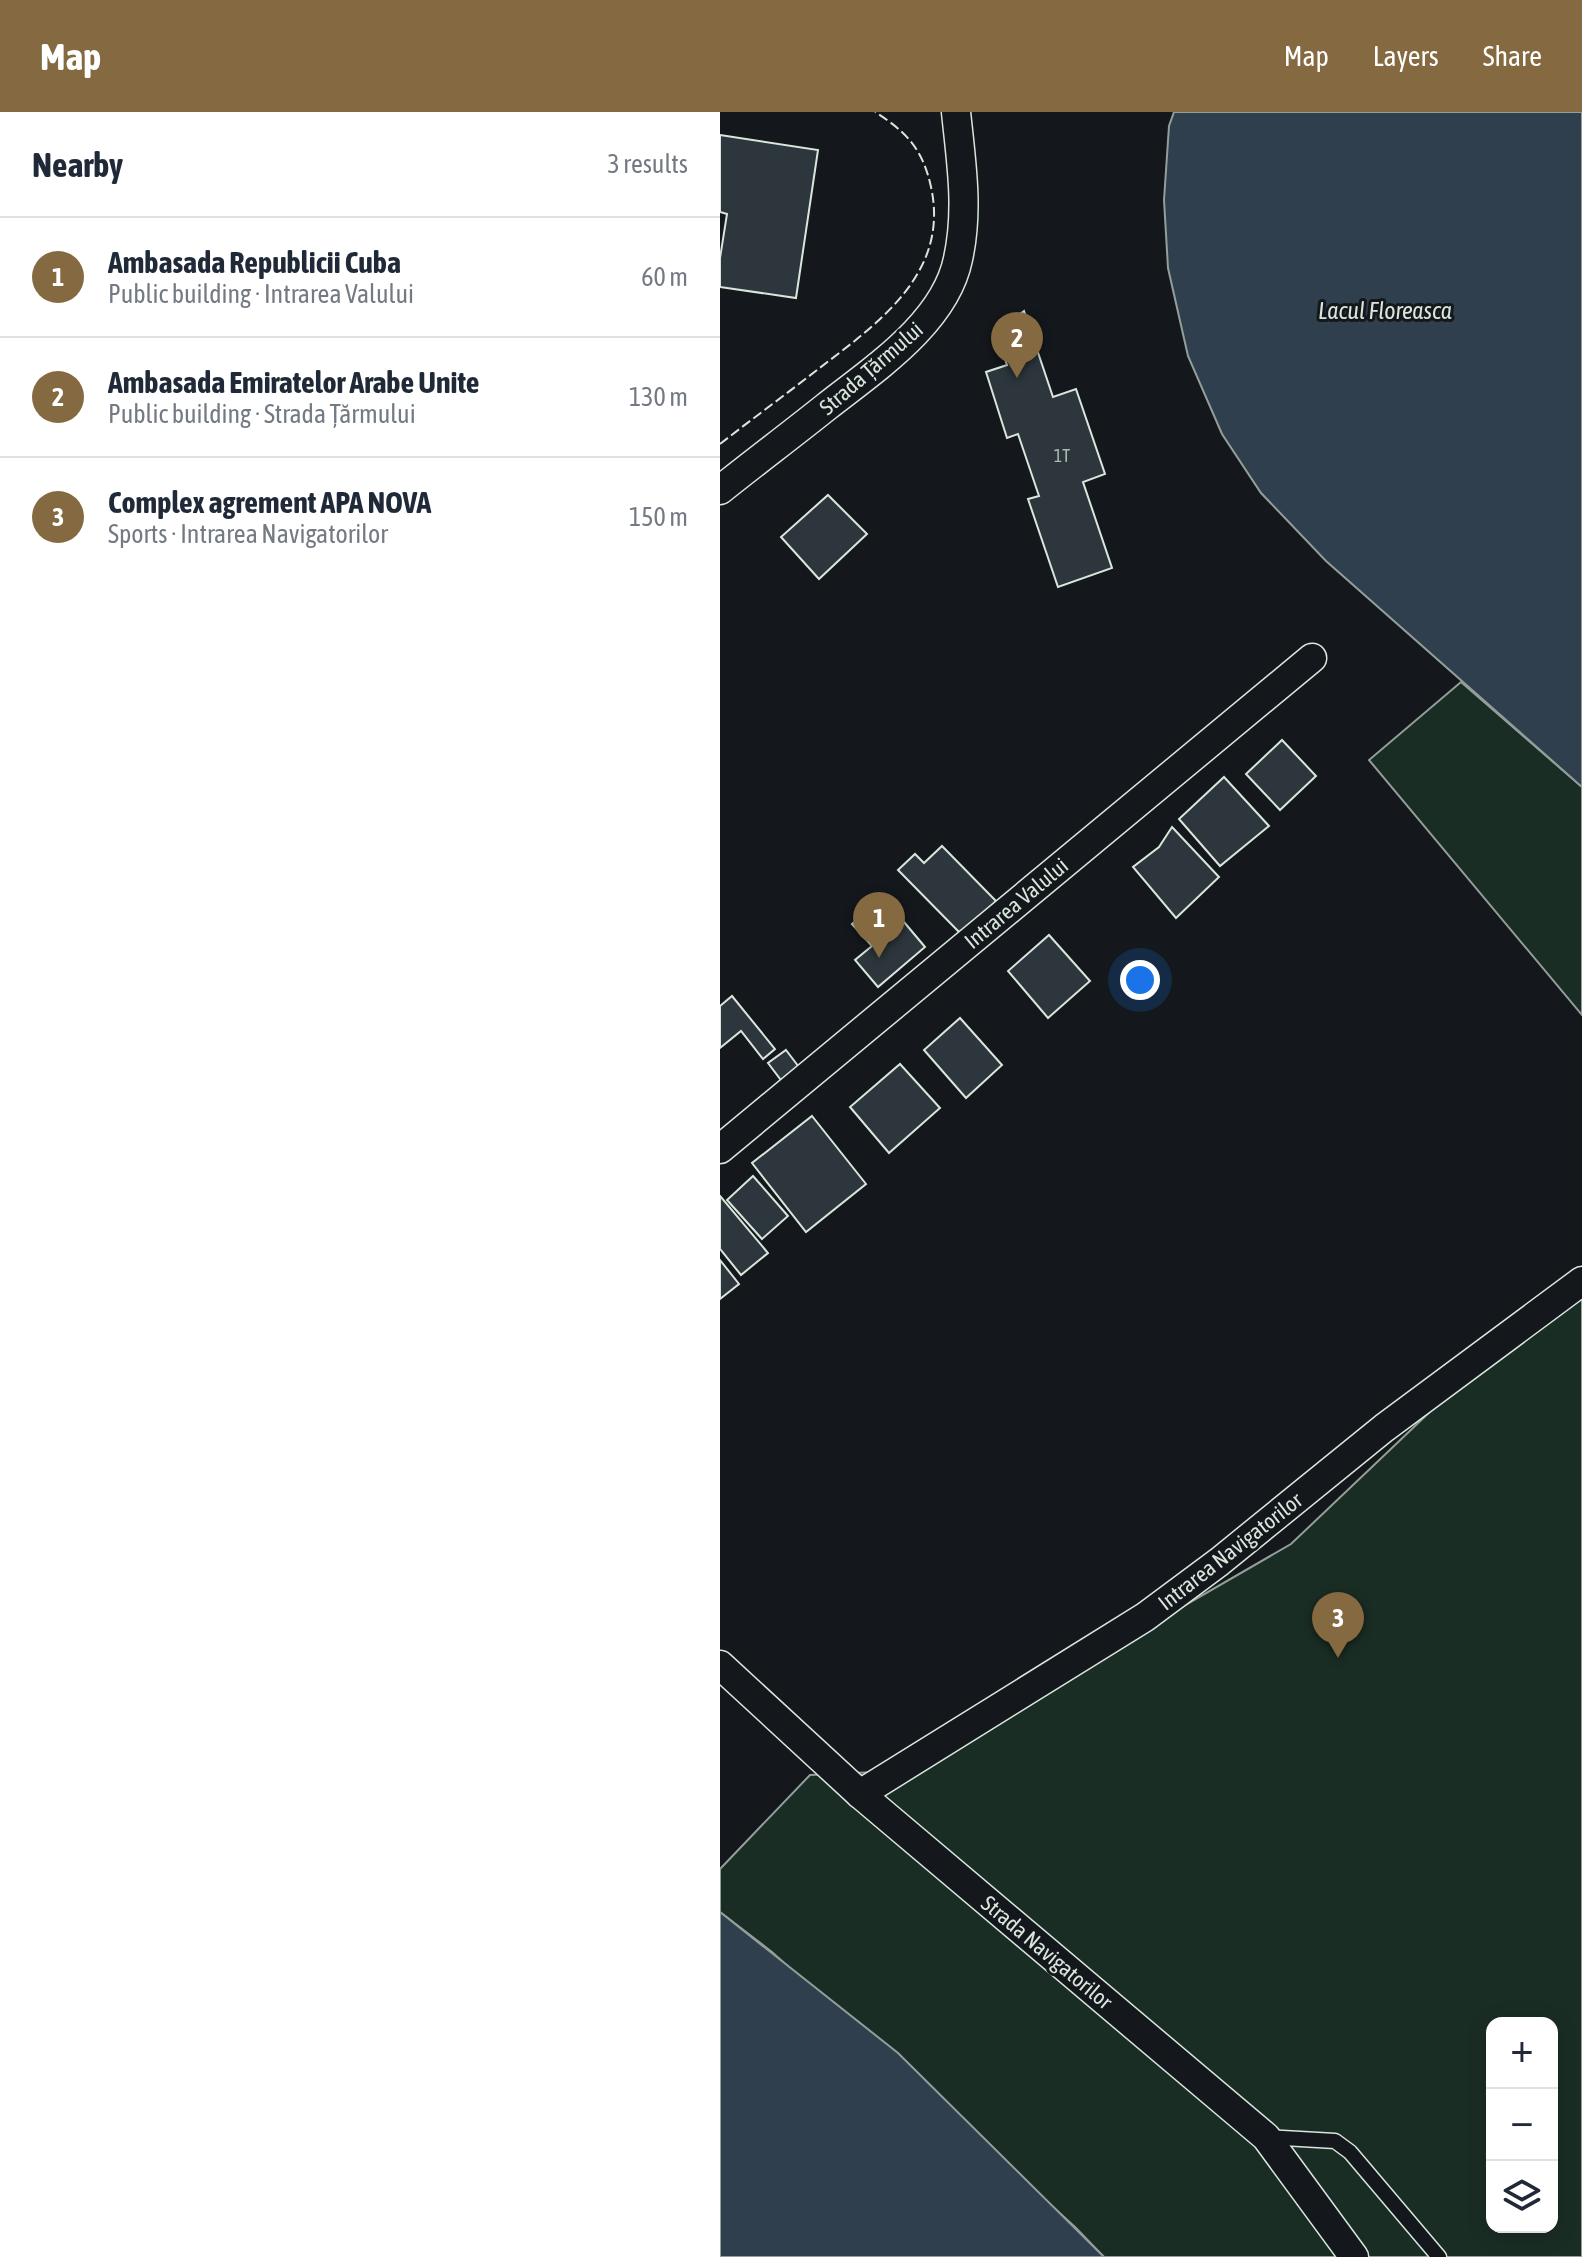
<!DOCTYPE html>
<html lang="en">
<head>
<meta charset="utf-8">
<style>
	:root { --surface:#fff; --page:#f6f6f7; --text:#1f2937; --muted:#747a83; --line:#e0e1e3; --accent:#846941 }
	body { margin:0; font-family:"Asap Condensed",sans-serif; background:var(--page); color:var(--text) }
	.controls { position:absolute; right:24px; bottom:24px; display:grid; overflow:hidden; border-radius:16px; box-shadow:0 4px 20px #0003 }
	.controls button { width:72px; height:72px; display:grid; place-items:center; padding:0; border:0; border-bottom:2px solid var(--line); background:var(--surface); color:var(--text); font:40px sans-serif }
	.you { position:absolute; left:420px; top:868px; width:28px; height:28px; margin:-20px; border:6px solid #fff; border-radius:50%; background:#1a73e8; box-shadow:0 0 0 12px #1a73e833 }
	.badge { display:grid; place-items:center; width:52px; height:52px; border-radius:50%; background:var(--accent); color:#fff; font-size:26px; font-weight:700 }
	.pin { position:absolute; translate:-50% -66px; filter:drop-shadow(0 2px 4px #0008) }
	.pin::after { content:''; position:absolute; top:42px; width:28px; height:24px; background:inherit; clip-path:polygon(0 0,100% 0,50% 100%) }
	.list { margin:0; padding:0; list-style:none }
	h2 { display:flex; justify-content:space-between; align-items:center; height:104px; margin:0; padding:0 32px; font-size:34px }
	h2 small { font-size:26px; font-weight:400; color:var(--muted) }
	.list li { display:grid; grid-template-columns:52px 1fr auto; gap:24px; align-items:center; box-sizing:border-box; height:120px; padding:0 32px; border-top:2px solid var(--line) }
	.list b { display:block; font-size:30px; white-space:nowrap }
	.list p { margin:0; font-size:26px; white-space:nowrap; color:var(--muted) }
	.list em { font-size:26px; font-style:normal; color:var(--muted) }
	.icon { flex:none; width:44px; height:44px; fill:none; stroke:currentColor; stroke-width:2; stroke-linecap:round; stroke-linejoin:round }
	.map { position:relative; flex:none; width:862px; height:2145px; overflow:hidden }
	header { display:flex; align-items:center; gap:48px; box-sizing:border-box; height:112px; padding:0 40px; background:var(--accent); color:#fff }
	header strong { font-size:38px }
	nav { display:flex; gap:44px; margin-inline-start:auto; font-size:28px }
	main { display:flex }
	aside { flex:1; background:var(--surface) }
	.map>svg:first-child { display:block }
</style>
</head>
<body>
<header>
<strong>Map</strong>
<nav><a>Map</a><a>Layers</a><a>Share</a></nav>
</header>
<main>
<aside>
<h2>Nearby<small>3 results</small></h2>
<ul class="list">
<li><span class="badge">1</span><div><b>Ambasada Republicii Cuba</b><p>Public building · Intrarea Valului</p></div><em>60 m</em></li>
<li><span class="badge">2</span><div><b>Ambasada Emiratelor Arabe Unite</b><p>Public building · Strada Țărmului</p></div><em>130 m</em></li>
<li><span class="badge">3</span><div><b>Complex agrement APA NOVA</b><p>Sports · Intrarea Navigatorilor</p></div><em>150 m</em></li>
</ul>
</aside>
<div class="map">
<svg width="862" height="2145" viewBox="0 0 862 2145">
	<rect width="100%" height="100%" fill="#14181c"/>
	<g fill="#1a2d24" stroke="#939e99" stroke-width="2" fill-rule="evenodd">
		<path d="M741,570L862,675V903L649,648Z"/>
		<path d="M862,1155V2145H384L355,2115L52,1840L0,1800V1757L90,1663L178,1659L571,1432ZM772,1911H832V2115H772Z"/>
	</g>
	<g fill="#2f3f4d" stroke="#939e99" stroke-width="2">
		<path d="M454,0H862V675L606,449L541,381L502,322L468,244L448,156L444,88L449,14Z"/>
		<path d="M0,1800L178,1941L384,2145H0Z"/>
	</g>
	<g fill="#2c363c" stroke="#d8e6dc" stroke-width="2">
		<path d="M0,23L98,38L76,186L0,175V146L7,102L0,100Z"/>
		<path d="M304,199L333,285L356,277L385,362L363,370L392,456L338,475L308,387L319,384L298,322L287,326L266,260L287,253L282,238L285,219L294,206Z"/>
		<path d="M108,383L147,422L99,467L61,425Z"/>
		<path d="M562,628L596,664L560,698L526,662Z"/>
		<path d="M504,665L549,714L500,754L459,707Z"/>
		<path d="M452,715L499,765L456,806L413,755L439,735Z"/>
		<path d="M222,734L276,789L242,823L178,758L195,742L204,751Z"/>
		<path d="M163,785L205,835L158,875L135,848L152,834L132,812Z"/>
		<path d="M329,823L370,869L328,906L288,859Z"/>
		<path d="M12,884L55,937L43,947L21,919L0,936V894Z"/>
		<path d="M240,906L282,953L246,986L204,938Z"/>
		<path d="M66,938L85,963L67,976L48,951Z"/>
		<path d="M180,952L220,996L169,1041L130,995Z"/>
		<path d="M92,1004L146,1072L86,1120L32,1051Z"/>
		<path d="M33,1064L68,1104L42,1127L7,1088Z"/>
		<path d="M0,1084L48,1141L21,1163L0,1137Z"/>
		<path d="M0,1148L19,1172L0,1187Z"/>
	</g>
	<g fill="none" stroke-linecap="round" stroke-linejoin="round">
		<g stroke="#d8e6dc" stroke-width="17">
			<path id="service" d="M546,2025L615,2029L630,2040L719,2145"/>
		</g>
		<g stroke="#d8e6dc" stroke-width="31">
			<g id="minor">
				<path d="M0,378C35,350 71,323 106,295C154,257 225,211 238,147C249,97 241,49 236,0"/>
				<path d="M0,1037L592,546"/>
				<path d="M0,1553L140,1682L546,2025L634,2145"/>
				<path d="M140,1682L425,1505L499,1450L664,1316L862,1169"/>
			</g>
		</g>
		<use href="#service" stroke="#14181c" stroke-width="14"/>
		<use href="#minor" stroke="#14181c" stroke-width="28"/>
		<path stroke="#d8e6dc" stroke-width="2" stroke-dasharray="10 4" stroke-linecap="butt" d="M0,332C32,307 65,283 97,258C157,212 230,162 211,75C203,38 187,20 155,0"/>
	</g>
	<g text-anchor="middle" stroke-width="6" stroke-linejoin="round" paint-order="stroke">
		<g font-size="18" fill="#adbab4">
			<text x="342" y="350">1T</text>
		</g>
		<g font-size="22" fill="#d8e6dc" stroke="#14181c">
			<text transform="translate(151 256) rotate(-41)" y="8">Strada Țărmului</text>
			<text transform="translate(296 791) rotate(-40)" y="8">Intrarea Valului</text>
			<text transform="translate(510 1439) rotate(-38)" y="8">Intrarea Navigatorilor</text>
			<text transform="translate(327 1840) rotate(40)" y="8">Strada Navigatorilor</text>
		</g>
		<g font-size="24" font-style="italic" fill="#d8e6dc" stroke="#14181c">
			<text x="665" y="207">Lacul Floreasca</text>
		</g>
	</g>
</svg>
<div class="controls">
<button>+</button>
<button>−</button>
<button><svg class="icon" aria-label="layers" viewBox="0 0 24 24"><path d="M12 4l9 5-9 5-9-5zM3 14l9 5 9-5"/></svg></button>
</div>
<div class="you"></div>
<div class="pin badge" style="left:159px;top:846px">1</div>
<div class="pin badge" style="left:297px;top:266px">2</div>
<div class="pin badge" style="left:618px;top:1546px">3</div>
</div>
</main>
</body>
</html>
